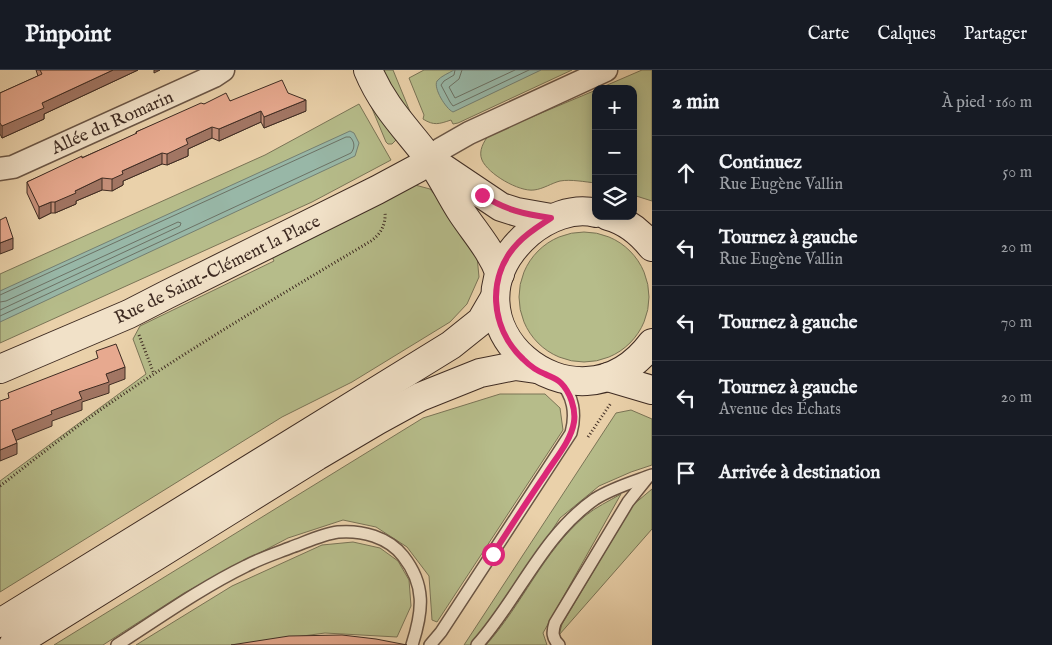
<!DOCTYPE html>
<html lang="fr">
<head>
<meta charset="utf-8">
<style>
	:root { --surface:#171b24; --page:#242831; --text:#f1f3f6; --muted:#9ea1a6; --line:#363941 }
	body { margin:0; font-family:"IM FELL English",serif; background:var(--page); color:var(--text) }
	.controls { position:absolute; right:15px; top:15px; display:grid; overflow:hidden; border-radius:10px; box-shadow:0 2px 12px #0003 }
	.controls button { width:45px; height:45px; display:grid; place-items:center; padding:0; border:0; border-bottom:1px solid var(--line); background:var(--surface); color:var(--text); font:25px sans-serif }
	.stop { position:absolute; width:15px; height:15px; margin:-11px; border:4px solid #db2777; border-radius:50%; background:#fff }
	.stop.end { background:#db2777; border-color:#fff; box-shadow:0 1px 5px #0008 }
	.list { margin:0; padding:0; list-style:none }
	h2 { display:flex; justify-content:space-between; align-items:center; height:65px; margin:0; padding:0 20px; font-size:21px }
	h2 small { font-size:16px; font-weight:400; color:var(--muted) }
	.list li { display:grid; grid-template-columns:32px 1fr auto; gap:15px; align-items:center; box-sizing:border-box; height:75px; padding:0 20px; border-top:1px solid var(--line) }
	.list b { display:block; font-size:19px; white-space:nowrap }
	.list p { margin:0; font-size:16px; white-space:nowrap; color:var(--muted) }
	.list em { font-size:16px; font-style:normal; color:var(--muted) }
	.icon { flex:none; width:28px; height:28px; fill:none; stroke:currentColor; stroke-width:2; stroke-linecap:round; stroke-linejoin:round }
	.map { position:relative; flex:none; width:652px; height:575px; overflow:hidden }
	header { display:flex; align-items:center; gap:30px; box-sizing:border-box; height:70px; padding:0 25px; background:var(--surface); border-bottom:1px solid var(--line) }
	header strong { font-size:24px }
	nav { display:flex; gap:28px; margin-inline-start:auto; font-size:18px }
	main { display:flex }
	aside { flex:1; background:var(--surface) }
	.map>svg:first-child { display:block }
</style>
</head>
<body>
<header>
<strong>Pinpoint</strong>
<nav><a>Carte</a><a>Calques</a><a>Partager</a></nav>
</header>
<main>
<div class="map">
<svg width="652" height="575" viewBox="0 0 652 575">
	<rect width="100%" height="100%" fill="#ead1aa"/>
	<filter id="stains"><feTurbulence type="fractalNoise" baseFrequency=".004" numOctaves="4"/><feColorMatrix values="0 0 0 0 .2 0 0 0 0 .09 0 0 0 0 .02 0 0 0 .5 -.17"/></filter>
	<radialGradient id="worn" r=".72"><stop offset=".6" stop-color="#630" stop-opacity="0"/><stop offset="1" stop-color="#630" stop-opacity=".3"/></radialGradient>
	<g fill="#b6bc8a" stroke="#7a7456">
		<path d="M381,0H393L411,44V50Z"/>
		<path d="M424,0H572L458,53L453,54L451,50C439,54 434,56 423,49L424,45L409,8Z"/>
		<path d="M642,0H652V131L633,125V19H598Z"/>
		<path d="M596,20V113C585,112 571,109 560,111C552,113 543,119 534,120C519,122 488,104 482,90C478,81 484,71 489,65Z"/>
		<path d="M366,24L397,69L392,74H388L386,72Z"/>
		<path d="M359,34L391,90L312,132L0,273V204L265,85Z"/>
		<path d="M415,115L430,119L440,131L477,186L479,207L467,234L450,252L352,312L282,347L0,522V411L146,304L133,269L140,256L274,191L271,185Z"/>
		<circle cx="584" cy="227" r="65"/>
		<path d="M500,324H545L560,338L563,360L437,552L432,550L429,506L407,477L376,457L343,450L288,468L184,523L103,575H54L423,348Z"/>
		<path d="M631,340L652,349V395L631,402L599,416L560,448L493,550L470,575H464L616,343Z"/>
		<path d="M652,419V459L559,565L562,554L633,435Z"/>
		<path d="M621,424L543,563L547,575H486C522,535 543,482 585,446C596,437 609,431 621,424Z"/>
		<path d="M353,472L380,478L398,491L409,510L411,536L397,567L325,563L236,575H136L232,516L322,475Z"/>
	</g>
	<g fill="#98b7a7" stroke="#747f72">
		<path d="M454,0H541L453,42C446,39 433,18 437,11C441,6 449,3 454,0Z"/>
		<path d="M350,61L354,63L359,73L355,86L0,252V221Z"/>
	</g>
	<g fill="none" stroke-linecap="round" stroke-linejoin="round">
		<g stroke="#6c7265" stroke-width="1">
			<path d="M455,0L454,5L444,11L441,15L450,32L453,36L529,0"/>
			<path d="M462,0L459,9L449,17L455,28L515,0"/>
			<path d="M0,225L346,67H350C355,72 355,78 351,83L0,246"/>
			<path d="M0,232L6,231L178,152L181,153L180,156L0,240"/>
		</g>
		<g stroke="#6a5545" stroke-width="14">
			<g id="lane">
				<path d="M117,575C159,548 201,518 246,496C261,488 277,483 292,477C306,472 323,464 338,462C362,460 388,467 403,486C426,515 423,541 412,575"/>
				<path d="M430,575L441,562L571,363C576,345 574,325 559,311"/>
				<path d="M477,575C519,528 542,466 595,429C612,418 633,412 652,405"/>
				<path d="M559,575C552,568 552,562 555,553L628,432L648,407"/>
			</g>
		</g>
		<g stroke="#6a5545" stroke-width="25">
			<g id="street">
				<path d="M429,89L441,79L469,63L606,0"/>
				<path d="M0,99L13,97L214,6L223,0"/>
			</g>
		</g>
		<g stroke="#3f2c23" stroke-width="30">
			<g id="secondary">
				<path d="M368,0C383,36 405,57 428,87C441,104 450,125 462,143C476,164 491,180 500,204"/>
				<path d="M437,94L501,137L517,142L551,148"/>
				<path d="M596,143C573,137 547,148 529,163C429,250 576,375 652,273"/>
				<path d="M608,146C627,151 640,162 652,177"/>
				<path d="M0,299L129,244L166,225L377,120L418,98L429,89"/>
				<path d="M608,307L652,320"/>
				<path d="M0,553L451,275L481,251L495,227"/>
				<path d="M13,575L317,386L378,350L420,327L480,303L515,296L536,299"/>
			</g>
		</g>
		<g stroke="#3f2c23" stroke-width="3" stroke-dasharray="1 2.5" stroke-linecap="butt">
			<path d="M139,265L154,304"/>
			<path d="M588,367L611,333"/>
			<path d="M0,416C35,389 70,361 106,336C192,277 282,224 371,171C381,164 386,154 385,142"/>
		</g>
		<use href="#lane" stroke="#f1e1c8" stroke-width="11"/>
		<use href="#street" stroke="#f1e1c8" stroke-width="22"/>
		<use href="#secondary" stroke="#f1e1c8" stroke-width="28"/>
	</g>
	<g fill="#c7917b" stroke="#3f2c23">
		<path d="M36,0H138L44,44V49L2,68L0,64V23L38,6Z"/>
		<path d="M288,23L306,41L264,58L261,52L219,71L212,68L188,79V86L167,95L162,94L123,111V115L112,121L102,120L76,131V134L55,143H51L39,149L27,123V112L136,64V62L204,34L230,31Z"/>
	</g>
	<g fill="#a27664" stroke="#3f2c23">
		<path d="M113,0H138L44,44V49L2,68V56L42,33Z"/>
		<path d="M154,0H160L154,3Z"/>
		<path d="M306,30V41L264,58V47Z"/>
		<path d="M261,41V52L219,71V59Z"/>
		<path d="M212,57V68L188,79V86L167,95V84L186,69Z"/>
		<path d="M162,83V94L123,111V115L112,121V109L122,101Z"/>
		<path d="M102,108V120L76,131V134L55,143V132L75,121Z"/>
		<path d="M51,132V143L39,149V137Z"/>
		<path d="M13,168V179L0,184V173Z"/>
		<path d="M125,297V309L109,315V323L82,332V340L52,351V356L12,372V360L79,322L106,304Z"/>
		<path d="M17,373V384L0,391V380Z"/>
	</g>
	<g fill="#e7a98f" stroke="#3f2c23">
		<path d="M40,0H113L42,33L44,38L2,56L0,53V23L42,4Z"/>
		<path d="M282,10L288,23L306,30L264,47L261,41L219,59L212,57L186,69L188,74L167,84L162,83L122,101L123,104L112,109L102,108L75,121L76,123L55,132H51L39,137L27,112L82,86V88L137,63L136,62L201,33L204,34L226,23L230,31Z"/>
		<path d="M6,147L13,168L0,173V150Z"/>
		<path d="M116,274L125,297L106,304L109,312L79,322L82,329L51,341L52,344L12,360L17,373L0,380V331L9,328L8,323L98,288L96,281Z"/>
		<path d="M342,565L376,569L407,575H231L289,566Z"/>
	</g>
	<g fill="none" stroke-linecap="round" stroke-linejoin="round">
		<path stroke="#db2777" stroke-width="6" d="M482,125C506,140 523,144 551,148C539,156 527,163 518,173C486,206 490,258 523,289C529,295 537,301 545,304C551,307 556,308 561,313C570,322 576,339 574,352C571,371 555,389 545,405C527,431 510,458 493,484"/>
	</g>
	<g text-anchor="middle" stroke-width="5" stroke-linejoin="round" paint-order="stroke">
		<g font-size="18" fill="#3f2c23" stroke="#f1e1c8">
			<text transform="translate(112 52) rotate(-24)" y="6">Allée du Romarin</text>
			<text transform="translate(217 199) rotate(-26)" y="6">Rue de Saint-Clément la Place</text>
		</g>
	</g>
	<rect width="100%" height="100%" filter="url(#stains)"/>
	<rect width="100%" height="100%" fill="url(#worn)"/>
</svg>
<div class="controls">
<button>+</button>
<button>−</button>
<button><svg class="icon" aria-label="layers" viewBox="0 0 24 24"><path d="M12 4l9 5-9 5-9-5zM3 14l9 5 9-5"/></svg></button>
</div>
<div class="stop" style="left:493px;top:484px"></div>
<div class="stop end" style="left:482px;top:125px"></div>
</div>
<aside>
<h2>2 min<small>À pied · 160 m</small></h2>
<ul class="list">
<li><svg class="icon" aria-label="ahead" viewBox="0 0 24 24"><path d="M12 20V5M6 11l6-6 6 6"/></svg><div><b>Continuez</b><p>Rue Eugène Vallin</p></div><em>50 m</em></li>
<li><svg class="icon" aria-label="left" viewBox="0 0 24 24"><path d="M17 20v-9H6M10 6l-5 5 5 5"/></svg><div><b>Tournez à gauche</b><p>Rue Eugène Vallin</p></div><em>20 m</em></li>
<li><svg class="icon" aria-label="left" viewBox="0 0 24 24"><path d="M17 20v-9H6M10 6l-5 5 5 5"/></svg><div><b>Tournez à gauche</b></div><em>70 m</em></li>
<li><svg class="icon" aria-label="left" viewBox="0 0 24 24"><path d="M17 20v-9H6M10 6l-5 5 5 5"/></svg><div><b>Tournez à gauche</b><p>Avenue des Échats</p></div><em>20 m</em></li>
<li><svg class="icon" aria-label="arrive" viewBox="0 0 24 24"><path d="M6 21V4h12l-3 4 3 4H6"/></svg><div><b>Arrivée à destination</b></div></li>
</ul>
</aside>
</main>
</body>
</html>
